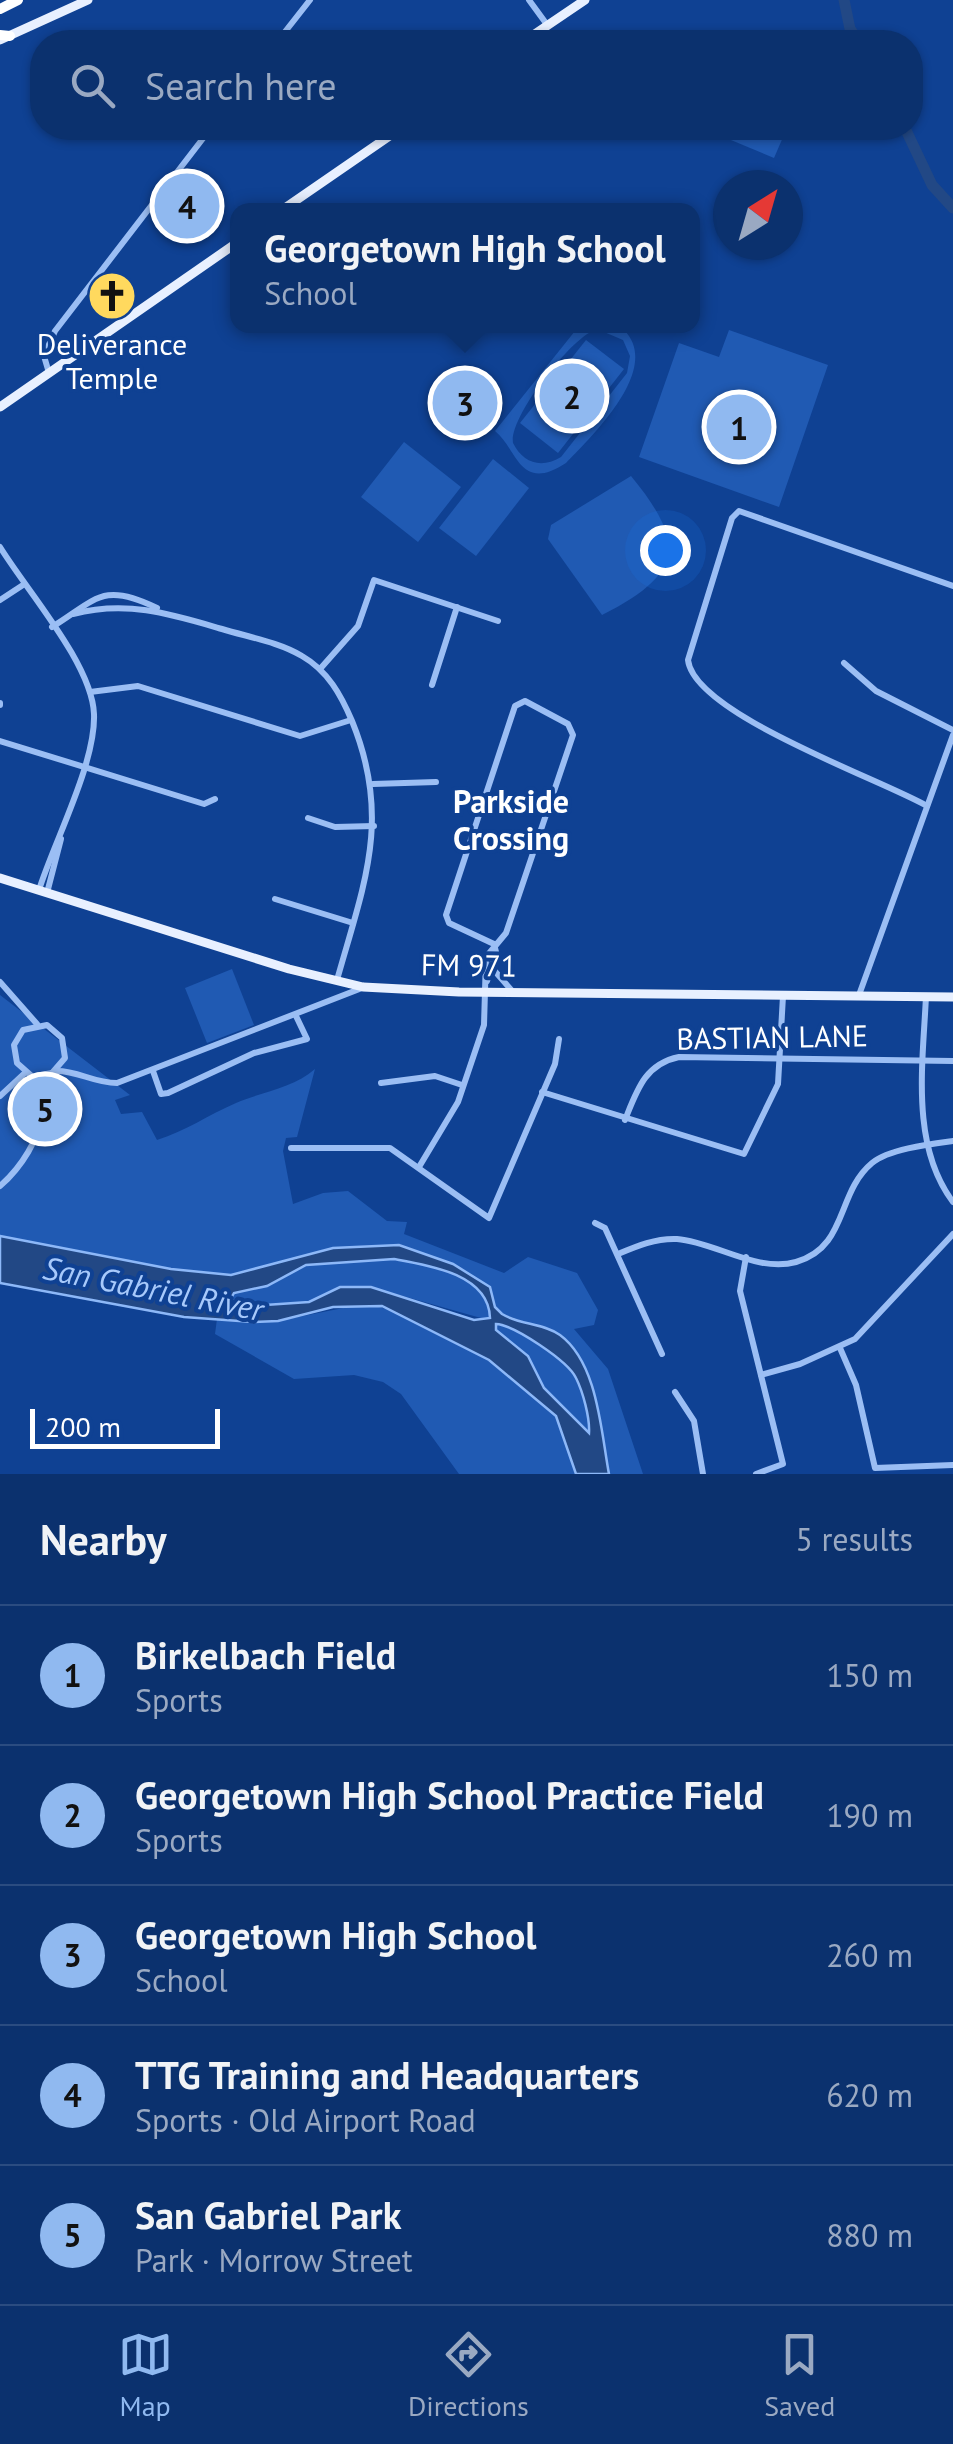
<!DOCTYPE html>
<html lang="en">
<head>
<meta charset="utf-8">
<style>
	:root { --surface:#0b316e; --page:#193d76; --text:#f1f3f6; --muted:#9aa9c2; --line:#2b4c81; --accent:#90b9f0 }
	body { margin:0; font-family:"PT Sans",sans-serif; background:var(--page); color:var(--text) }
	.compass { position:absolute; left:713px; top:170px; width:90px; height:90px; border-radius:50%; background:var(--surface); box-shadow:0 2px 8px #0004; rotate:37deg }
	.scale { position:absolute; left:30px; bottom:25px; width:190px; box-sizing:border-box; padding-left:10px; border:5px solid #fff; border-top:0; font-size:28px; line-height:35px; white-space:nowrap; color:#fff; -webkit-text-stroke:8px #0f4193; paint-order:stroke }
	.you { position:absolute; left:665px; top:550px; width:35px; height:35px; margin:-25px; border:8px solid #fff; border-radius:50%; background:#1a73e8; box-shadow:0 0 0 15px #1a73e833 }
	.badge { display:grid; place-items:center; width:65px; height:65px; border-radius:50%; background:var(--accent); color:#111; font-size:32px; font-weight:700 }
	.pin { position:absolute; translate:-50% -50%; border:5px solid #fff; box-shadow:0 2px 10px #0006 }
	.popup { position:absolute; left:230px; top:203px; width:470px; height:130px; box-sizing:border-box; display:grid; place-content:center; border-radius:20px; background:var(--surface); filter:drop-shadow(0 2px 8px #0005); font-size:32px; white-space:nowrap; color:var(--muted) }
	.popup b { font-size:38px; color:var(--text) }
	.popup::after { content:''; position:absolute; left:50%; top:100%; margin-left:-20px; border:20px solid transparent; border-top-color:var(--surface) }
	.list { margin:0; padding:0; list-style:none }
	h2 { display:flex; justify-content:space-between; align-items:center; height:130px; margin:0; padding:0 40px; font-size:42px }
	h2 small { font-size:32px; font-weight:400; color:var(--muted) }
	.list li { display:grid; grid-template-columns:65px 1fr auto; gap:30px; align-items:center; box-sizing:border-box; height:140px; padding:0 40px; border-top:2px solid var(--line) }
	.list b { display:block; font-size:38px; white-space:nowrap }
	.list p { margin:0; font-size:32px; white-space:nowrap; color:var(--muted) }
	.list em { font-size:32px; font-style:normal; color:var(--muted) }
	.icon { flex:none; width:55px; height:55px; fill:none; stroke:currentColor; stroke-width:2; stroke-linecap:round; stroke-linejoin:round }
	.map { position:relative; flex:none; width:953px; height:1474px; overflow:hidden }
	.search { position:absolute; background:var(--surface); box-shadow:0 2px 8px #0004; left:30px; right:30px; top:30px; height:110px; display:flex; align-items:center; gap:25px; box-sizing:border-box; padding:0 35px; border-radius:40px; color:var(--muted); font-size:38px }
	.sheet { height:830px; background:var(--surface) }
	nav { display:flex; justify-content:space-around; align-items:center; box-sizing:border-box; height:140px; border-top:2px solid var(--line); background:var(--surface); font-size:28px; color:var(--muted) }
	nav a { display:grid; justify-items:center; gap:5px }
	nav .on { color:var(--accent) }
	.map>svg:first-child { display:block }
</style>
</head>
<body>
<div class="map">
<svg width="953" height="1474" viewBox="0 0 953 1474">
	<rect width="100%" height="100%" fill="#0f4193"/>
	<g fill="#205ab3" fill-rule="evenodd">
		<path d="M702,128H787L774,158Z"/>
		<path d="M579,326L624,330C662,368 594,434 566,463C519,494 517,448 495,431ZM597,329L623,340L630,356L627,373L561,457C541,469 523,463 513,443C509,417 572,336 597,329Z"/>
		<path d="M729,330L828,365L779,507L639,457L679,343L719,357Z"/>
		<path d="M586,340L624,369L558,453L520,423Z"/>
		<path d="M404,442L461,487L418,542L361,497Z"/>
		<path d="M493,459L529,488L476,556L439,528Z"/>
		<path d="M631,476C688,545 681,575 602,615L548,539L551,525Z"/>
		<path d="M232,969L254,1025L207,1043L185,988Z"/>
		<path d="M0,995L130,1095L115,1100L121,1114L142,1112L157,1140C186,1131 208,1115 236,1103C261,1092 294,1088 315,1069L297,1137L286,1138L283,1151L293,1204L323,1193L348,1191L387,1221L407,1222L404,1234L504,1273L528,1257L577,1273L598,1310L594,1325L574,1329L608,1369L643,1474H609L592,1392L576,1352L557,1333L502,1314L495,1308L490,1287L378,1245L333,1248L231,1275L171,1269L0,1236Z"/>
		<path d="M394,1259C424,1264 500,1277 488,1320L371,1287H340L309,1302L265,1305L230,1300L234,1293L267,1286L305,1265Z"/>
		<path d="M363,1304C414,1309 523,1375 555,1416C567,1431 572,1456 576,1474H459L401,1394L383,1382L354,1375L294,1379L215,1334L217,1319L278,1321Z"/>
		<path d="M496,1324C519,1325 556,1353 572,1371C583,1383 590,1418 589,1433L544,1388L533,1364L496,1330Z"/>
	</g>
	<path fill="#224885" stroke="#8db8f8" stroke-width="2.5" fill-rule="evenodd" d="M0,1236L171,1269L231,1275L333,1248L399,1245L453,1264L490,1287L495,1307L502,1314C520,1325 543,1323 560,1335C598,1363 601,1432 609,1474H576L556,1416L489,1360L382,1306L333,1307L278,1321L253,1322L184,1317L0,1283ZM394,1259C428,1265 489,1274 490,1318L474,1320L371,1287H340L309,1302L265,1305L230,1300L234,1293L267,1286L306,1265ZM496,1324C514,1325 568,1361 576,1378C583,1392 590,1418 589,1433L544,1388L528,1356L496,1330Z"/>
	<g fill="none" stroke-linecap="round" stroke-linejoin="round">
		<g stroke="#224885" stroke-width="11">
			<path d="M844,0L850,29L859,42"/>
			<path d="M905,128L932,185L953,208"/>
		</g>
		<g stroke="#9bbef4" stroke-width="6">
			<path d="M529,0L548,26"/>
			<path d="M277,42L310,0"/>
			<path d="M49,373L44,356L55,331L211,128"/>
			<path d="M0,547C27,591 92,664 94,714C96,763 54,842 39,890"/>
			<path d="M0,600L23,585"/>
			<path d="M73,614C127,600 171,614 222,629C248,637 279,642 302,656C328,671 341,695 352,721C392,819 364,884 337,980"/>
			<path d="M52,627C96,600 102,581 157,608"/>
			<path d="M844,663L876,691L953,730"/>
			<path d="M320,669L358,626L374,580L498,621"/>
			<path d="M432,685L457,607"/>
			<path d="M90,692L138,686L300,736L351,720"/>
			<path d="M0,705V703"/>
			<path d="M0,741L204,804L215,799"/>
			<path d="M373,784L436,782"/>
			<path d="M927,806C880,779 694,714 688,660L732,518L739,511L953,586"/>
			<path d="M308,818L335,827L374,826"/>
			<path d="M47,893L61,839"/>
			<path d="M275,899L353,923"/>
			<path d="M493,969L513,992"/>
			<path d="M487,981L496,952L494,944"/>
			<path d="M0,982L37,1024"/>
			<path d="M859,995L953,735"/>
			<path d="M926,996C923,1063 910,1145 953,1202"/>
			<path d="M55,1071C77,1070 93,1083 117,1083L362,988"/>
			<path d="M153,1071L161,1094L168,1093L254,1053L307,1039L296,1016"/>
			<path d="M35,1076L52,1073L65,1058L62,1038L47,1025L23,1030L14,1045L17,1063L43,1086"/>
			<path d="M381,1083L435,1076L462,1085"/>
			<path d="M542,1092L744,1154L778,1084L783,996"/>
			<path d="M0,1096L26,1072"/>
			<path d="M625,1120C637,1090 645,1064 679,1057L953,1061"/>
			<path d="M291,1148H390L489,1218L555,1064L559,1039"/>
			<path d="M419,1167L458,1102L484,1025L486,957L506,933L573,735L568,724L525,701L515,706L446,915L449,923L494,944"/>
			<path d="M0,1186C21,1168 40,1138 43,1111C44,1095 42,1086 52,1073"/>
			<path d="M595,1223L605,1228L662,1354"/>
			<path d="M618,1254C637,1246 656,1238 677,1239C715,1242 757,1273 796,1262C848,1247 836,1193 872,1163C889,1149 931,1144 953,1141"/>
			<path d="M746,1257L740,1291L783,1464L756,1474"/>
			<path d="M840,1348L856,1385L875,1468L953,1465"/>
			<path d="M761,1375L800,1364L855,1339L953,1234"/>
			<path d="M675,1392L694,1421L703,1474"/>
		</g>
		<g stroke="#e8f0ff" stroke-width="9">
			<path d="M0,40L88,0"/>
			<path d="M523,42L585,0"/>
			<path d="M282,210L401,128"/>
			<path d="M0,407L238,242"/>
			<path d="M0,878L289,969L363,987L459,992L953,997"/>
		</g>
		<g stroke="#fff" stroke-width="10">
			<path d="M0,9L18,0"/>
			<path d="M0,35L10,36"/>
		</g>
	</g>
	<defs>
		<g id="church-disc" transform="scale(2.5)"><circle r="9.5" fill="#ffd95e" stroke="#0f4193"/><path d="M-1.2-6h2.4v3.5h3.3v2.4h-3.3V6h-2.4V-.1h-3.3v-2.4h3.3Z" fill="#111"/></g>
	</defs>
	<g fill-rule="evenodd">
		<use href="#church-disc" x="112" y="296"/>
	</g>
	<g text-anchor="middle" stroke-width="8" stroke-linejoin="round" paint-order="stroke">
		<g font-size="30" fill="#fff" stroke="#0f4193">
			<text x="112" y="355">Deliverance<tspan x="112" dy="34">Temple</tspan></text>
		</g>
		<g font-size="30" fill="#fff" stroke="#0f4193">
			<text transform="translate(469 966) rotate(1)" y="10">FM 971</text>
			<text transform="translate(772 1038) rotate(-1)" y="10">BASTIAN LANE</text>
		</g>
		<g font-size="32" font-weight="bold" fill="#fff" stroke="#0f4193">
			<text x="511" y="813">Parkside<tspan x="511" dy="37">Crossing</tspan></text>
		</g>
		<g font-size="32" font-style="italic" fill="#a7c9fb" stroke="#0f4193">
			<text transform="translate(153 1289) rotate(11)" y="11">San Gabriel River</text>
		</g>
	</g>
</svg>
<svg class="compass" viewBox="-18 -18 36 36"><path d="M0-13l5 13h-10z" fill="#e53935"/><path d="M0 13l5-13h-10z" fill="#9aa9c2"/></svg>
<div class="scale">200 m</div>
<div class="you"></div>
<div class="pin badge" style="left:739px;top:427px">1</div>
<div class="pin badge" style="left:572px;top:396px">2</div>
<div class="pin badge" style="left:465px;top:403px">3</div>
<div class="popup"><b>Georgetown High School</b>School</div>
<div class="pin badge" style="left:187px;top:206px">4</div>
<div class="pin badge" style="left:45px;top:1109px">5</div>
<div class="search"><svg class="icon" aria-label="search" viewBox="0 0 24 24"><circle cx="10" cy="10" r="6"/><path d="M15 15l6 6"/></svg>Search here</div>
</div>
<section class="sheet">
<h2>Nearby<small>5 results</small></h2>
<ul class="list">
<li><span class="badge">1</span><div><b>Birkelbach Field</b><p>Sports</p></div><em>150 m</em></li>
<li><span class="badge">2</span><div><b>Georgetown High School Practice Field</b><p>Sports</p></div><em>190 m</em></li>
<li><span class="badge">3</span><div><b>Georgetown High School</b><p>School</p></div><em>260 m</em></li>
<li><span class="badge">4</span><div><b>TTG Training and Headquarters</b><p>Sports · Old Airport Road</p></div><em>620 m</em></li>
<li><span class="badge">5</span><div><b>San Gabriel Park</b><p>Park · Morrow Street</p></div><em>880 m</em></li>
</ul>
</section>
<nav>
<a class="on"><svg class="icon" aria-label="map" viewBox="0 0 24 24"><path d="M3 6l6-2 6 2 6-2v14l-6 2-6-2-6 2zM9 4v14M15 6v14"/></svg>Map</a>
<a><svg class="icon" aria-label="directions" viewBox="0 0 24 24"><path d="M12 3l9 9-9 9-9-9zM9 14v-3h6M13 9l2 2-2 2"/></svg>Directions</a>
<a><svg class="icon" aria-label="saved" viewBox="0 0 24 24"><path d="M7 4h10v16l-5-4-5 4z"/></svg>Saved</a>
</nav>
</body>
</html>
